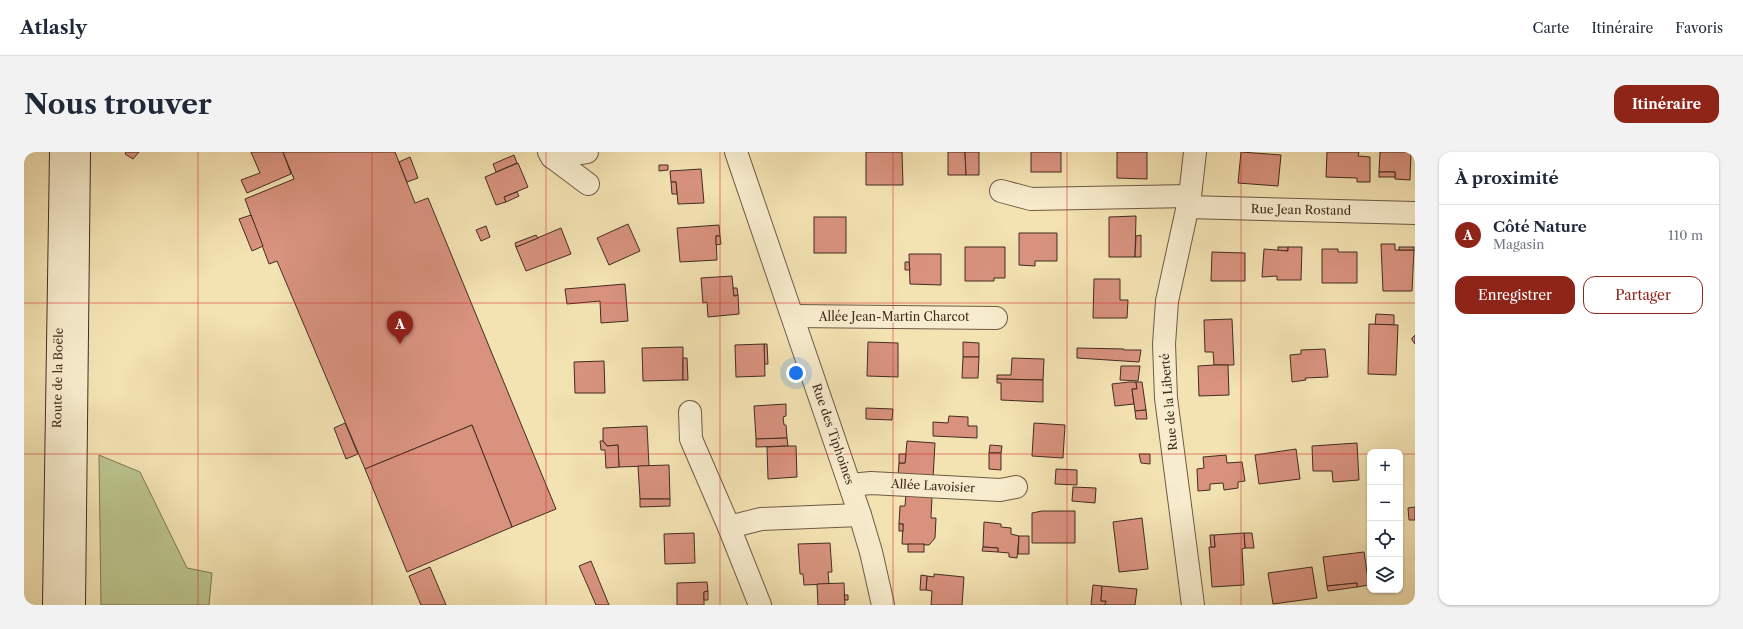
<!DOCTYPE html>
<html lang="fr">
<head>
<meta charset="utf-8">
<style>
	:root { --surface:#fff; --page:#f2f2f3; --text:#1f2937; --muted:#747a83; --line:#e0e1e3; --accent:#8f2418 }
	body { margin:0; font-family:"Libre Caslon Text",serif; background:var(--page); color:var(--text) }
	.controls { position:absolute; right:12px; bottom:12px; display:grid; overflow:hidden; border-radius:8px; box-shadow:0 1px 3px #0004 }
	.controls button { width:36px; height:36px; display:grid; place-items:center; padding:0; border:0; border-bottom:1px solid var(--line); background:var(--surface); color:var(--text); font:20px sans-serif }
	.you { position:absolute; left:772px; top:221px; width:14px; height:14px; margin:-10px; border:3px solid #fff; border-radius:50%; background:#1a73e8; box-shadow:0 0 0 6px #1a73e833 }
	.badge { display:grid; place-items:center; width:26px; height:26px; border-radius:50%; background:var(--accent); color:#fff; font-size:13px; font-weight:700 }
	.pin { position:absolute; translate:-50% -33px; filter:drop-shadow(0 1px 2px #0008) }
	.pin::after { content:''; position:absolute; top:21px; width:14px; height:12px; background:inherit; clip-path:polygon(0 0,100% 0,50% 100%) }
	.list { margin:0; padding:0; list-style:none }
	h2 { display:flex; justify-content:space-between; align-items:center; height:52px; margin:0; padding:0 16px; font-size:17px }
	h2 small { font-size:13px; font-weight:400; color:var(--muted) }
	.list li { display:grid; grid-template-columns:26px 1fr auto; gap:12px; align-items:center; box-sizing:border-box; height:60px; padding:0 16px; border-top:1px solid var(--line) }
	.list b { display:block; font-size:15px; white-space:nowrap }
	.list p { margin:0; font-size:13px; white-space:nowrap; color:var(--muted) }
	.list em { font-size:13px; font-style:normal; color:var(--muted) }
	.actions { display:flex; gap:8px; padding:12px 16px }
	.actions a { flex:1; padding:9px 0; border:1px solid var(--accent); border-radius:12px; text-align:center; font-size:14px; color:var(--accent) }
	.actions .main { background:var(--accent); color:#fff }
	.icon { flex:none; width:22px; height:22px; fill:none; stroke:currentColor; stroke-width:2; stroke-linecap:round; stroke-linejoin:round }
	.map { position:relative; flex:none; width:1391px; height:453px; overflow:hidden; border-radius:12px }
	header { display:flex; align-items:center; gap:24px; box-sizing:border-box; height:56px; padding:0 20px; background:var(--surface); border-bottom:1px solid var(--line) }
	header strong { font-size:19px }
	nav { display:flex; gap:22px; margin-inline-start:auto; font-size:14px }
	.intro { display:flex; align-items:center; justify-content:space-between; box-sizing:border-box; height:96px; padding:0 24px }
	h1 { margin:0; font-size:28px }
	.button { padding:10px 18px; border-radius:12px; background:var(--accent); color:#fff; font-size:14px; font-weight:700 }
	main { display:flex; gap:24px; padding:0 24px }
	aside { flex:1; background:var(--surface); border-radius:12px; box-shadow:0 1px 3px #0004 }
	.map>svg:first-child { display:block }
</style>
</head>
<body>
<header>
<strong>Atlasly</strong>
<nav><a>Carte</a><a>Itinéraire</a><a>Favoris</a></nav>
</header>
<div class="intro"><h1>Nous trouver</h1><a class="button">Itinéraire</a></div>
<main>
<div class="map">
<svg width="1391" height="453" viewBox="0 0 1391 453">
	<rect width="100%" height="100%" fill="#f3e2b2"/>
	<filter id="stains"><feTurbulence type="fractalNoise" baseFrequency=".005" numOctaves="4"/><feColorMatrix values="0 0 0 0 .2 0 0 0 0 .09 0 0 0 0 .02 0 0 0 .5 -.17"/></filter>
	<radialGradient id="worn" r=".72"><stop offset=".6" stop-color="#630" stop-opacity="0"/><stop offset="1" stop-color="#630" stop-opacity=".3"/></radialGradient>
	<path fill="#bbc38c" stroke="#807856" d="M75,303L116,320L163,416L188,421L185,453H77Z"/>
	<g fill="#d8927e" stroke="#442c21">
		<path d="M102,0H115L109,7L101,2Z"/>
		<path d="M227,0H259L267,22L223,41L217,28L236,21Z"/>
		<path d="M259,0H371L391,51L404,46L532,357L488,375L448,273L341,317L253,109L245,112L221,47L270,27Z"/>
		<path d="M842,0H878L879,33H842Z"/>
		<path d="M924,0H941L942,23H924Z"/>
		<path d="M941,0H955V23H942Z"/>
		<rect x="1007" y="0" width="30" height="20"/>
		<path d="M1093,0H1123V27L1093,26Z"/>
		<path d="M1217,0L1257,3L1254,34L1214,31Z"/>
		<path d="M1303,0H1335L1334,4L1346,5V30H1333V26L1302,25Z"/>
		<path d="M1356,0H1387L1386,28L1371,27V20H1355Z"/>
		<path d="M490,3L493,11L472,20L469,12Z"/>
		<path d="M386,5L394,26L383,30L375,10Z"/>
		<path d="M494,11L504,35L480,45L482,50L472,53L461,25Z"/>
		<path d="M635,13H644V18L635,19Z"/>
		<path d="M677,17L680,51L654,52L652,30H647L646,19Z"/>
		<rect x="1355" y="20" width="16" height="5"/>
		<path d="M647,30H652L653,42H648Z"/>
		<path d="M493,40L495,44L482,50L480,45Z"/>
		<path d="M227,63L239,94L228,99L215,67Z"/>
		<path d="M1112,64L1111,105H1085V65Z"/>
		<rect x="790" y="65" width="32" height="36"/>
		<path d="M604,72L616,99L585,113L573,86Z"/>
		<path d="M695,73L696,84H692L693,108L656,110L653,76Z"/>
		<path d="M462,74L466,85L457,89L452,78Z"/>
		<path d="M537,76L547,102L502,119L492,95Z"/>
		<path d="M995,81H1033V109H1011V114L995,113Z"/>
		<path d="M512,83L514,86L492,95L491,91Z"/>
		<path d="M1117,83V105H1111L1112,84Z"/>
		<path d="M692,84H696L697,92L692,93Z"/>
		<path d="M1357,92H1371V98H1390L1388,139H1359Z"/>
		<path d="M941,95H981V126H970V129H941Z"/>
		<rect x="1254" y="95" width="10" height="4"/>
		<path d="M1264,95H1278L1277,128H1253V124L1238,125L1240,97L1264,99Z"/>
		<rect x="1375" y="95" width="15" height="3"/>
		<path d="M1298,97H1314V100H1333V131H1298Z"/>
		<path d="M1188,100L1221,101V129H1187Z"/>
		<path d="M885,102H917V133L886,132Z"/>
		<path d="M881,110H885L886,118H881Z"/>
		<path d="M708,124L710,144L714,143L715,162L684,165L683,150L679,151L677,126Z"/>
		<path d="M1070,127H1096V148H1104L1103,166H1069Z"/>
		<path d="M601,132L604,169L577,171L576,149L543,152L541,137Z"/>
		<path d="M709,136H713L714,143L710,144Z"/>
		<path d="M1352,162L1370,163V173H1351Z"/>
		<path d="M1208,167L1210,213H1190L1189,200H1181L1180,168Z"/>
		<path d="M1345,172L1374,173L1372,223L1344,222Z"/>
		<path d="M1391,183V192L1388,188V186Z"/>
		<path d="M844,190L874,191V225L843,224Z"/>
		<path d="M939,190L955,191V205H939Z"/>
		<path d="M740,192H743L744,212H740Z"/>
		<path d="M740,192L741,224L712,225L711,193Z"/>
		<path d="M659,195V228L619,229L618,196Z"/>
		<path d="M1053,196L1100,197V198H1117L1115,210L1053,206Z"/>
		<path d="M1301,197L1304,225L1281,226L1282,228L1268,230L1266,203L1277,202V198Z"/>
		<path d="M939,205H955L954,226H938Z"/>
		<path d="M659,206H663L664,228H659Z"/>
		<path d="M988,206L1020,207L1019,228L973,227V223H987Z"/>
		<path d="M580,209L581,241H551L550,210Z"/>
		<path d="M1190,213H1204L1205,243L1175,244L1174,214Z"/>
		<path d="M1097,214H1116L1114,229L1096,228Z"/>
		<path d="M973,227L1019,228V250L977,248V231H973Z"/>
		<path d="M1105,230H1112L1113,237H1108L1110,252L1091,254L1088,232Z"/>
		<path d="M1112,230H1118L1122,258L1111,259L1108,237H1113Z"/>
		<path d="M762,252V264L759,265L760,273H762L763,286L732,287L730,254Z"/>
		<path d="M842,256L869,257L868,268L842,267Z"/>
		<path d="M1122,258L1123,267H1112L1111,259Z"/>
		<path d="M925,264L944,265V274H953V286L909,284V270L924,271Z"/>
		<path d="M321,271L334,302L322,307L310,276Z"/>
		<path d="M1010,271L1041,273L1039,306L1008,304Z"/>
		<path d="M448,273L488,375L383,420L341,317Z"/>
		<path d="M623,274L625,314L595,315L594,293L583,294L579,289V276Z"/>
		<path d="M763,286L764,294L732,295V287Z"/>
		<path d="M576,289H579L583,294L594,293L595,315L582,316L581,298H577Z"/>
		<path d="M883,289L911,291L909,326L874,324L875,311H881Z"/>
		<path d="M1333,291L1335,328L1309,330L1308,319H1289L1288,294Z"/>
		<path d="M966,293L978,294L977,301H965Z"/>
		<path d="M764,294H772L773,325L744,327L743,295Z"/>
		<path d="M1272,297L1276,327L1235,332L1231,303Z"/>
		<path d="M965,301H977V318L965,317Z"/>
		<path d="M875,302H882L881,311H875Z"/>
		<path d="M1115,302H1126V312L1117,311Z"/>
		<path d="M1202,303L1203,311L1218,310L1221,329L1214,330V336L1200,338L1199,331L1186,332V338L1174,339L1173,317L1180,316L1179,305Z"/>
		<path d="M645,313L646,347H616L614,314Z"/>
		<path d="M1032,317L1053,318V333L1031,332Z"/>
		<path d="M1049,335L1072,336L1071,351L1048,349Z"/>
		<path d="M882,342L908,344L907,366H912L911,386L905,393L878,392L879,372H875L876,354H881Z"/>
		<path d="M616,347H646V354L616,355Z"/>
		<path d="M1391,355V368H1385L1384,356Z"/>
		<path d="M1018,359H1051V391H1008V361Z"/>
		<path d="M1118,366L1124,417L1095,420L1089,370Z"/>
		<path d="M960,370L977,372V375L987,376V382L995,384L993,406L985,405V401L974,400V396L959,395Z"/>
		<rect x="875" y="372" width="4" height="7"/>
		<path d="M670,381L671,411L641,412L640,382Z"/>
		<path d="M1220,381H1228L1230,396H1221Z"/>
		<path d="M1220,381L1221,396L1218,397L1220,433L1188,435L1185,395H1191L1190,383Z"/>
		<path d="M1186,383H1190L1191,395H1187Z"/>
		<path d="M995,384H1005V402H994Z"/>
		<path d="M806,391L808,420H804L805,432L780,433L779,422H776L774,392Z"/>
		<rect x="884" y="392" width="16" height="8"/>
		<path d="M959,395L974,396V400L958,399Z"/>
		<path d="M1340,400L1345,433L1333,435V431L1303,434L1299,405Z"/>
		<path d="M567,409L585,453H572L555,414Z"/>
		<path d="M406,415L422,453H397L385,424Z"/>
		<path d="M1288,415L1293,446L1249,452L1244,421Z"/>
		<path d="M1343,418H1346V433H1345Z"/>
		<path d="M910,422L940,425L938,453H907L908,439L902,438L903,424L910,425Z"/>
		<path d="M897,423L903,424L902,438H896Z"/>
		<path d="M683,430L684,439L680,440V453H653V431Z"/>
		<path d="M820,431L821,453H794L793,432Z"/>
		<path d="M1333,431V435L1304,439L1303,434Z"/>
		<path d="M1069,433L1078,434L1077,449H1082L1081,453H1067Z"/>
		<path d="M1078,434L1113,437L1111,453H1081L1082,449H1077Z"/>
		<path d="M684,439V448H680V440Z"/>
		<path d="M820,443H824V448H821Z"/>
	</g>
	<g fill="none" stroke-linecap="round" stroke-linejoin="round">
		<g stroke="#705a45" stroke-width="24">
			<g id="minor">
				<path d="M525,0L528,5L563,0"/>
				<path d="M528,5L564,32"/>
				<path d="M977,39L1007,47L1166,44"/>
				<path d="M1163,55L1391,61"/>
				<path d="M769,164L972,166"/>
				<path d="M666,260L667,287L705,375L736,453"/>
				<path d="M826,333L847,331L976,338L992,335"/>
				<path d="M705,375L737,367L836,363"/>
				<path d="M1169,453L1142,246L1140,192L1143,149L1166,44L1171,0"/>
			</g>
		</g>
		<g stroke="#705a45" stroke-width="24">
			<path id="tertiary" d="M712,0L836,363L847,400L859,453"/>
		</g>
		<g stroke="#442c21" stroke-width="24">
			<g id="secondary">
				<path d="M30,453L37,0"/>
				<path d="M50,453L55,0"/>
			</g>
		</g>
		<use href="#minor" stroke="#f7eccd" stroke-width="22"/>
		<use href="#tertiary" stroke="#f7eccd" stroke-width="22"/>
		<use href="#secondary" stroke="#f7eccd" stroke-width="22"/>
	</g>
	<path fill="none" stroke="#d62828" stroke-width="1" stroke-opacity="0.55" d="M174,0V453M348,0V453M522,0V453M696,0V453M869,0V453M1043,0V453M1217,0V453M0,151H1391M0,302H1346M1376,302H1391"/>
	<g text-anchor="middle" stroke-width="3" stroke-linejoin="round" paint-order="stroke">
		<g font-size="12" fill="#442c21" stroke="#f7eccd">
			<text transform="translate(1277 58) rotate(1)" y="4">Rue Jean Rostand</text>
			<text x="870" y="169">Allée Jean-Martin Charcot</text>
			<text transform="translate(34 226) rotate(-89)" y="4">Route de la Boële</text>
			<text transform="translate(1145 250) rotate(-95)" y="4">Rue de la Liberté</text>
			<text transform="translate(809 282) rotate(71)" y="4">Rue des Tiphoines</text>
			<text transform="translate(909 334) rotate(3)" y="4">Allée Lavoisier</text>
		</g>
	</g>
	<rect width="100%" height="100%" filter="url(#stains)"/>
	<rect width="100%" height="100%" fill="url(#worn)"/>
</svg>
<div class="controls">
<button>+</button>
<button>−</button>
<button><svg class="icon" aria-label="locate" viewBox="0 0 24 24"><circle cx="12" cy="12" r="6"/><path d="M12 2v4M12 18v4M2 12h4M18 12h4"/></svg></button>
<button><svg class="icon" aria-label="layers" viewBox="0 0 24 24"><path d="M12 4l9 5-9 5-9-5zM3 14l9 5 9-5"/></svg></button>
</div>
<div class="you"></div>
<div class="pin badge" style="left:376px;top:192px">A</div>
</div>
<aside>
<h2>À proximité<small></small></h2>
<ul class="list">
<li><span class="badge">A</span><div><b>Côté Nature</b><p>Magasin</p></div><em>110 m</em></li>
</ul>
<div class="actions"><a class="main">Enregistrer</a><a>Partager</a></div>
</aside>
</main>
</body>
</html>
